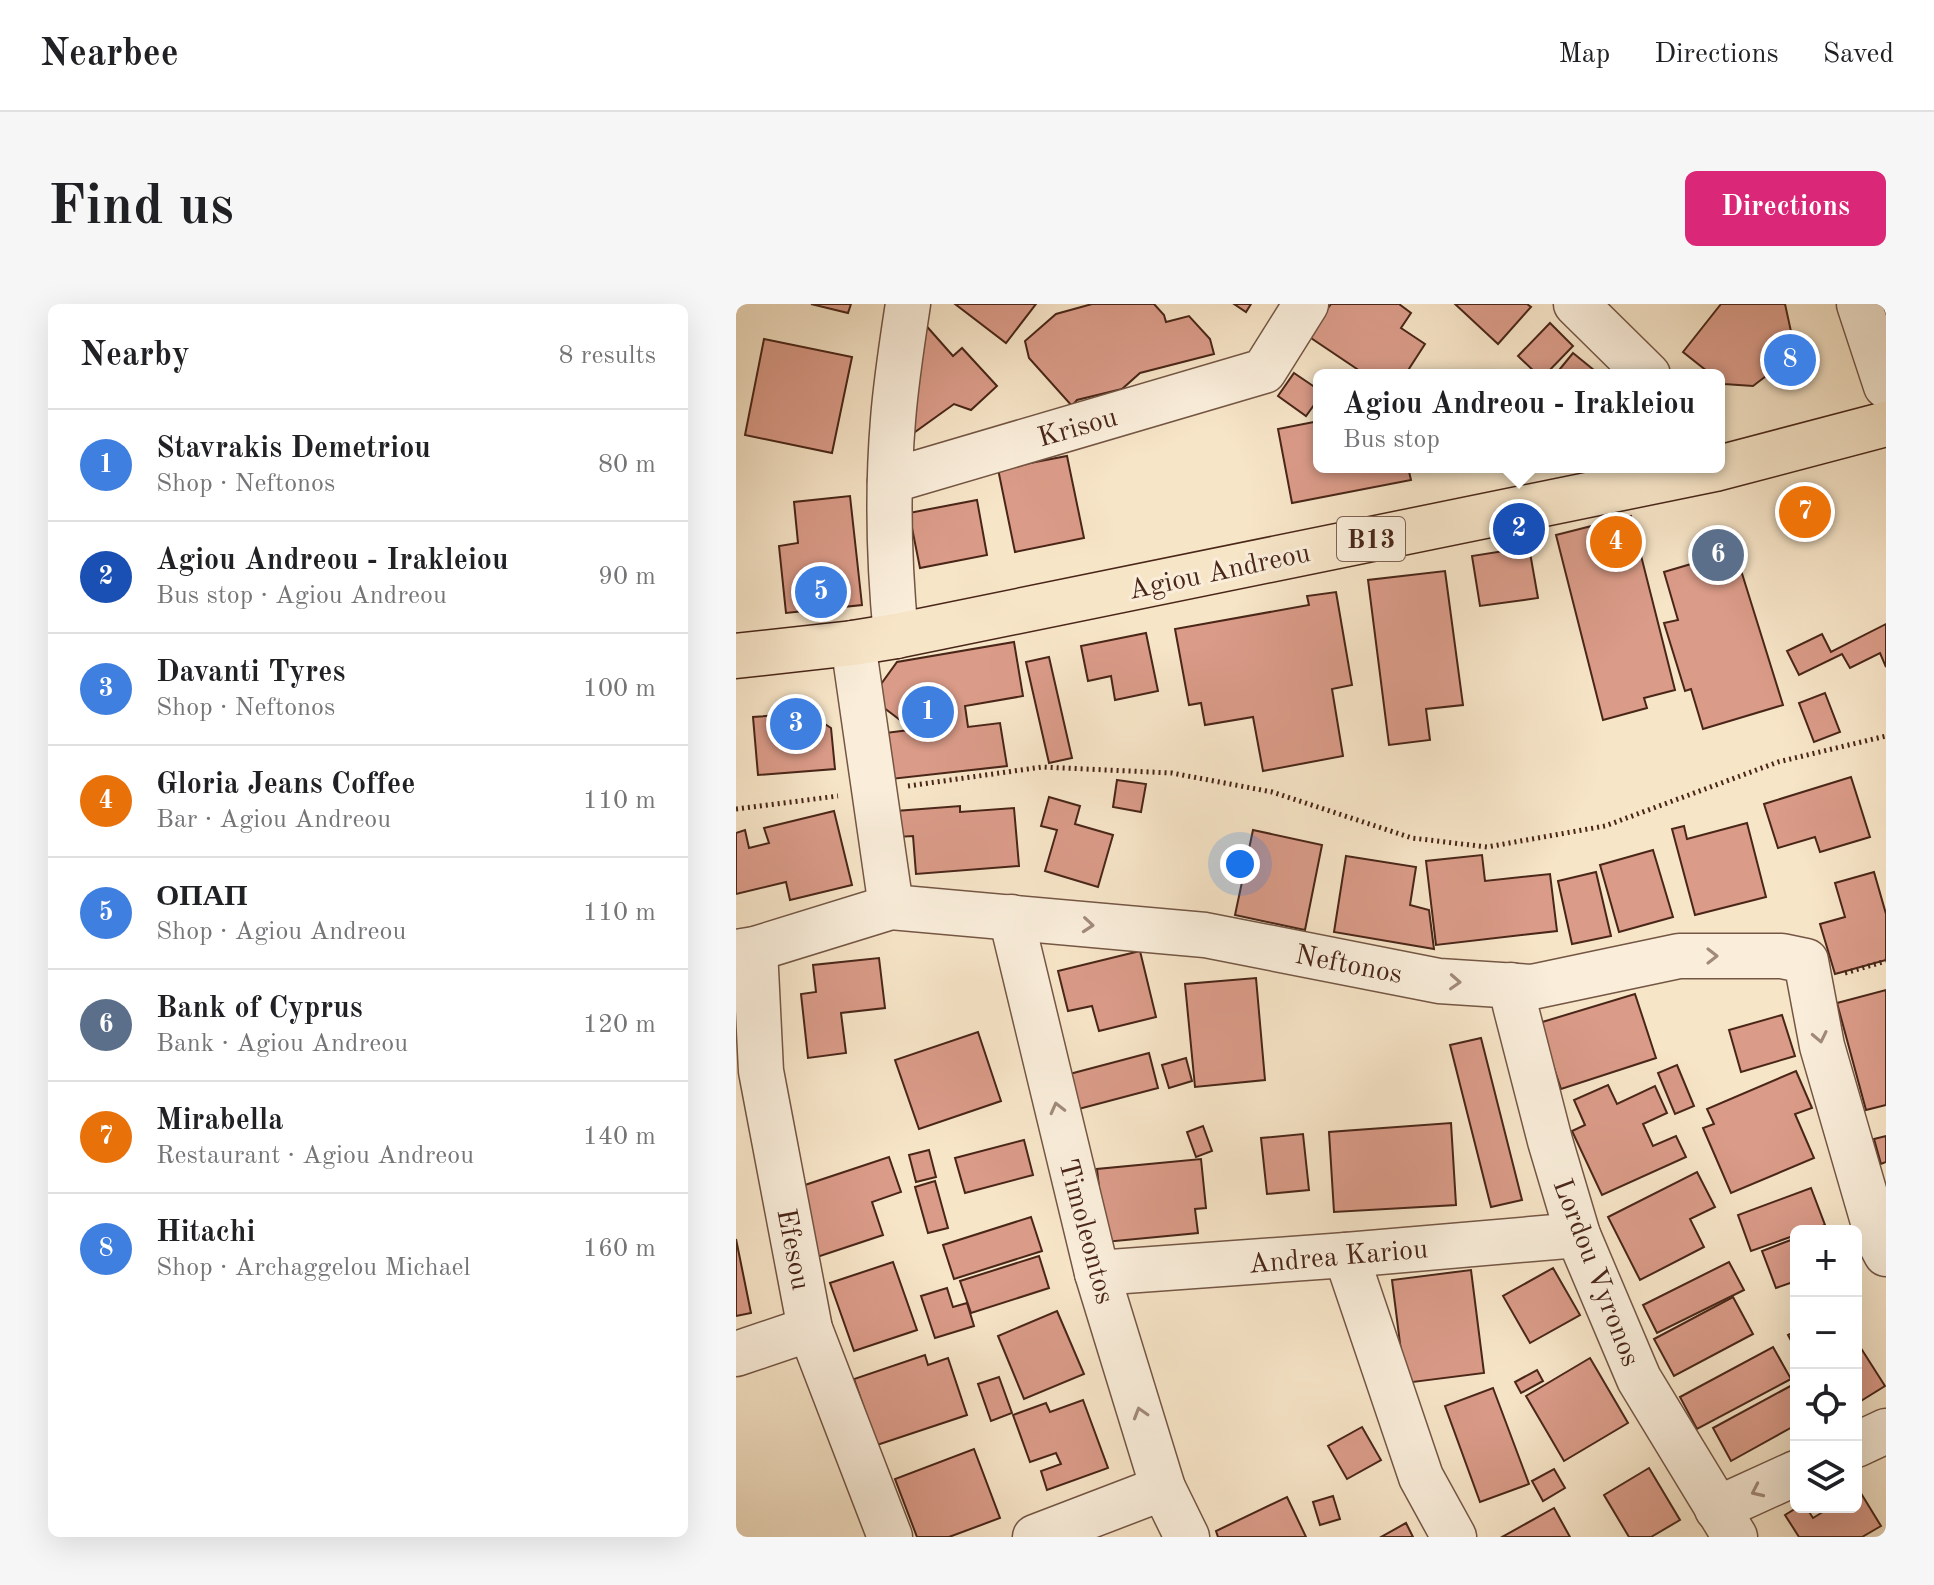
<!DOCTYPE html>
<html lang="en">
<head>
<meta charset="utf-8">
<style>
	:root { --surface:#fff; --page:#f6f6f6; --text:#202124; --muted:#757577; --line:#e0e0e0; --accent:#db2777 }
	body { margin:0; font-family:"Old Standard TT",serif; background:var(--page); color:var(--text) }
	.controls { position:absolute; right:24px; bottom:24px; display:grid; overflow:hidden; border-radius:12px; box-shadow:0 8px 32px #0002 }
	.controls button { width:72px; height:72px; display:grid; place-items:center; padding:0; border:0; border-bottom:2px solid var(--line); background:var(--surface); color:var(--text); font:40px sans-serif }
	.you { position:absolute; left:504px; top:560px; width:28px; height:28px; margin:-20px; border:6px solid #fff; border-radius:50%; background:#1a73e8; box-shadow:0 0 0 12px #1a73e833 }
	.badge { display:grid; place-items:center; width:52px; height:52px; border-radius:50%; background:var(--accent); color:#fff; font-size:26px; font-weight:700 }
	.pin { position:absolute; translate:-50% -50%; border:4px solid #fff; box-shadow:0 2px 8px #0006 }
	.popup { position:absolute; left:577px; top:65px; width:412px; height:104px; box-sizing:border-box; display:grid; place-content:center; border-radius:12px; background:var(--surface); filter:drop-shadow(0 2px 6px #0005); font-size:26px; white-space:nowrap; color:var(--muted) }
	.popup b { font-size:30px; color:var(--text) }
	.popup::after { content:''; position:absolute; left:50%; top:100%; margin-left:-16px; border:16px solid transparent; border-top-color:var(--surface) }
	.list { margin:0; padding:0; list-style:none }
	h2 { display:flex; justify-content:space-between; align-items:center; height:104px; margin:0; padding:0 32px; font-size:34px }
	h2 small { font-size:26px; font-weight:400; color:var(--muted) }
	.list li { display:grid; grid-template-columns:52px 1fr auto; gap:24px; align-items:center; box-sizing:border-box; height:112px; padding:0 32px; border-top:2px solid var(--line) }
	.list b { display:block; font-size:30px; white-space:nowrap }
	.list p { margin:0; font-size:26px; white-space:nowrap; color:var(--muted) }
	.list em { font-size:26px; font-style:normal; color:var(--muted) }
	.icon { flex:none; width:44px; height:44px; fill:none; stroke:currentColor; stroke-width:2; stroke-linecap:round; stroke-linejoin:round }
	.map { position:relative; flex:none; width:1150px; height:1233px; overflow:hidden; border-radius:12px }
	header { display:flex; align-items:center; gap:48px; box-sizing:border-box; height:112px; padding:0 40px; background:var(--surface); border-bottom:2px solid var(--line) }
	header strong { font-size:38px }
	nav { display:flex; gap:44px; margin-inline-start:auto; font-size:28px }
	.intro { display:flex; align-items:center; justify-content:space-between; box-sizing:border-box; height:192px; padding:0 48px }
	h1 { margin:0; font-size:56px }
	.button { padding:20px 36px; border-radius:12px; background:var(--accent); color:#fff; font-size:28px; font-weight:700 }
	main { display:flex; gap:48px; padding:0 48px }
	aside { flex:1; background:var(--surface); border-radius:12px; box-shadow:0 8px 32px #0002 }
	.map>svg:first-child { display:block }
</style>
</head>
<body>
<header>
<strong>Nearbee</strong>
<nav><a>Map</a><a>Directions</a><a>Saved</a></nav>
</header>
<div class="intro"><h1>Find us</h1><a class="button">Directions</a></div>
<main>
<aside>
<h2>Nearby<small>8 results</small></h2>
<ul class="list">
<li><span class="badge" style="background:#3f7fe0">1</span><div><b>Stavrakis Demetriou</b><p>Shop · Neftonos</p></div><em>80 m</em></li>
<li><span class="badge" style="background:#1a4fb4">2</span><div><b>Agiou Andreou - Irakleiou</b><p>Bus stop · Agiou Andreou</p></div><em>90 m</em></li>
<li><span class="badge" style="background:#3f7fe0">3</span><div><b>Davanti Tyres</b><p>Shop · Neftonos</p></div><em>100 m</em></li>
<li><span class="badge" style="background:#e8710a">4</span><div><b>Gloria Jeans Coffee</b><p>Bar · Agiou Andreou</p></div><em>110 m</em></li>
<li><span class="badge" style="background:#3f7fe0">5</span><div><b>ΟΠΑΠ</b><p>Shop · Agiou Andreou</p></div><em>110 m</em></li>
<li><span class="badge" style="background:#5c6f8a">6</span><div><b>Bank of Cyprus</b><p>Bank · Agiou Andreou</p></div><em>120 m</em></li>
<li><span class="badge" style="background:#e8710a">7</span><div><b>Mirabella</b><p>Restaurant · Agiou Andreou</p></div><em>140 m</em></li>
<li><span class="badge" style="background:#3f7fe0">8</span><div><b>Hitachi</b><p>Shop · Archaggelou Michael</p></div><em>160 m</em></li>
</ul>
</aside>
<div class="map">
<svg width="1150" height="1233" viewBox="0 0 1150 1233">
	<rect width="100%" height="100%" fill="#f7e5c8"/>
	<filter id="stains"><feTurbulence type="fractalNoise" baseFrequency=".0025" numOctaves="4"/><feColorMatrix values="0 0 0 0 .2 0 0 0 0 .09 0 0 0 0 .02 0 0 0 .5 -.17"/></filter>
	<radialGradient id="worn" r=".72"><stop offset=".6" stop-color="#630" stop-opacity="0"/><stop offset="1" stop-color="#630" stop-opacity=".3"/></radialGradient>
	<g fill="#da9b88" stroke="#492618" stroke-width="2">
		<path d="M75,0H115L112,9Z"/>
		<path d="M219,0H300L270,39Z"/>
		<path d="M356,0H418L428,11L430,18L453,12L474,35L478,50L404,69L386,85L341,96L336,102L293,54L289,37L320,10Z"/>
		<path d="M498,0H515L510,8Z"/>
		<path d="M595,0H663L675,9L665,24L689,40L669,71H630L572,32Z"/>
		<path d="M719,0H791L795,3L762,40Z"/>
		<path d="M985,0H1049L1056,32L1051,56L1017,82L988,80L983,77V71H976L947,48Z"/>
		<path d="M186,17L217,52L226,44L261,82L235,106L218,100L179,128L164,116Z"/>
		<path d="M814,19L837,42L809,71H802L782,52Z"/>
		<path d="M28,35L116,53L96,149L9,131Z"/>
		<path d="M837,49L864,71H819Z"/>
		<path d="M558,69L583,86V94L570,112L542,92Z"/>
		<path d="M583,117V163H672L675,176L556,199L542,125Z"/>
		<path d="M331,152L348,234L279,248L262,165Z"/>
		<path d="M114,192L126,301L50,309L43,242L62,239L58,198Z"/>
		<path d="M241,196L251,251L184,264L173,209Z"/>
		<path d="M895,212L939,386L908,394L911,404L867,416L820,231Z"/>
		<path d="M793,243L802,294L744,302L736,252Z"/>
		<path d="M999,247L1047,401L967,425L955,385L949,387L928,319L942,316L928,268Z"/>
		<path d="M709,267L727,401L690,405L694,436L653,441L632,276Z"/>
		<path d="M600,288L616,381L596,385L607,452L527,467L517,413L469,421L465,399L453,401L439,325L573,301L571,292Z"/>
		<path d="M1150,320V363L1144,349L1114,364L1106,350L1063,371L1051,347L1086,330L1095,348Z"/>
		<path d="M410,329L422,387L379,396L375,372L352,377L345,342Z"/>
		<path d="M278,338L287,392L229,402L232,423L264,419L271,462L146,476L141,430L189,424L190,414L168,419L135,394L161,358Z"/>
		<path d="M313,353L336,454L313,459L290,358Z"/>
		<path d="M1089,389L1104,428L1078,438L1063,399Z"/>
		<path d="M72,409L95,424L99,465L22,471L17,413Z"/>
		<path d="M1115,473L1134,533L1084,548L1079,533L1042,544L1028,500Z"/>
		<path d="M381,476L410,480L405,508L377,503Z"/>
		<path d="M313,493L344,502L339,520L377,531L362,583L309,567L321,526L305,522Z"/>
		<path d="M224,502V508L278,504L283,562L180,570L177,532L161,533L160,507Z"/>
		<path d="M98,507L116,581L54,596L50,578L0,590V529L9,526L13,544L33,539L28,524Z"/>
		<path d="M1011,519L1030,593L959,611L936,525L948,522L951,535Z"/>
		<path d="M517,526L586,541L569,626L499,611Z"/>
		<path d="M917,546L937,613L883,628L864,561Z"/>
		<path d="M746,551L749,577L814,570L821,627L700,641L690,557Z"/>
		<path d="M610,552L680,563L674,601L693,606L698,645L598,628Z"/>
		<path d="M860,568L875,632L836,640L822,577Z"/>
		<path d="M1138,568L1150,610V656L1099,670L1084,620L1109,613L1099,579Z"/>
		<path d="M404,647L420,713L363,727L356,702L332,707L322,667Z"/>
		<path d="M143,654L149,704L105,709L110,749L72,754L65,690L80,688L77,661Z"/>
		<path d="M520,674L529,776L459,783L449,680Z"/>
		<path d="M1150,686V801L1130,806L1101,699Z"/>
		<path d="M899,690L920,754L825,785L803,719Z"/>
		<path d="M1046,711L1059,752L1005,768L993,726Z"/>
		<path d="M242,728L265,797L183,825L159,756Z"/>
		<path d="M745,734L786,896L755,903L714,741Z"/>
		<path d="M413,749L422,784L335,807L326,772Z"/>
		<path d="M450,754L456,777L433,784L426,761Z"/>
		<path d="M941,761L958,802L939,810L922,769Z"/>
		<path d="M1060,767L1076,804L1059,810L1078,854L995,889L967,824L978,820L971,805Z"/>
		<path d="M872,781L881,800L919,782L931,809L907,820L917,842L940,832L950,853L866,891L836,827L849,821L838,796Z"/>
		<path d="M715,819L720,901L598,908L593,828Z"/>
		<path d="M467,822L476,847L460,853L451,828Z"/>
		<path d="M567,830L573,886L531,890L525,834Z"/>
		<path d="M1150,832V858L1145,860L1138,835Z"/>
		<path d="M288,836L297,871L229,889L219,854Z"/>
		<path d="M193,846L200,873L180,878L173,851Z"/>
		<path d="M153,853L165,888L136,898L147,931L81,953L57,885Z"/>
		<path d="M465,855L470,904L459,905L462,929L369,938L361,865Z"/>
		<path d="M961,868L979,903L954,915L968,943L904,976L872,913Z"/>
		<path d="M199,877L212,924L192,929L179,883Z"/>
		<path d="M1075,884L1089,921L1072,927H1060V931L1015,947L1002,911Z"/>
		<path d="M295,913L306,947L218,975L207,941Z"/>
		<path d="M1060,934V977L1040,984L1026,947Z"/>
		<path d="M0,935L15,1009L0,1012Z"/>
		<path d="M303,952L313,984L235,1009L224,977Z"/>
		<path d="M157,958L181,1026L118,1047L94,979Z"/>
		<path d="M993,958L1008,986L921,1029L907,1001Z"/>
		<path d="M817,964L844,1011L794,1039L767,992Z"/>
		<path d="M735,966L748,1069L669,1079L656,976Z"/>
		<path d="M211,984L217,1003L231,999L238,1022L199,1034L185,992Z"/>
		<path d="M997,993L1017,1030L938,1072L918,1035Z"/>
		<path d="M321,1007L348,1070L288,1095L262,1032Z"/>
		<path d="M1060,1027V1046L1052,1031Z"/>
		<path d="M1121,1038L1149,1082L1120,1100V1039Z"/>
		<path d="M1037,1043L1055,1075L961,1125L944,1093Z"/>
		<path d="M189,1051L192,1061L212,1054L231,1111L141,1141L118,1075Z"/>
		<path d="M854,1054L892,1119L828,1157L790,1092Z"/>
		<path d="M801,1066L807,1077L785,1089L779,1078Z"/>
		<path d="M263,1073L276,1109L255,1117L242,1080Z"/>
		<path d="M1060,1079V1121L995,1157L977,1124Z"/>
		<path d="M757,1084L793,1180L744,1198L709,1102Z"/>
		<path d="M347,1096L372,1164L311,1186L305,1167L325,1160L320,1149L294,1158L277,1111L310,1099L314,1108Z"/>
		<path d="M626,1123L645,1156L611,1175L592,1142Z"/>
		<path d="M238,1145L264,1214L213,1233H181L159,1175Z"/>
		<path d="M913,1164L944,1216L915,1233H893L868,1191Z"/>
		<path d="M818,1165L829,1184L807,1197L796,1177Z"/>
		<path d="M1123,1186L1145,1222L1126,1233H1063L1049,1211L1062,1203H1070L1077,1214L1095,1203H1120V1188Z"/>
		<path d="M597,1192L604,1215L584,1221L577,1198Z"/>
		<path d="M551,1193L570,1233H482L480,1227Z"/>
		<path d="M818,1204L834,1233H766Z"/>
		<path d="M670,1219L677,1233H645Z"/>
	</g>
	<g fill="none" stroke-linecap="round" stroke-linejoin="round">
		<g stroke="#745644" stroke-width="47">
			<g id="minor">
				<path d="M840,0L912,71"/>
				<path d="M1123,0L1150,82"/>
				<path d="M154,177L528,67L570,0"/>
				<path d="M160,332C153,260 151,188 157,116C160,77 166,39 172,0"/>
				<path d="M117,339L155,603"/>
				<path d="M275,613L361,969L427,1184L451,1233"/>
				<path d="M19,645L25,767L74,1025L154,1233"/>
				<path d="M0,648L19,645L155,603L469,631L703,677L796,683L943,652H1046L1070,657L1086,742L1142,935L1150,950"/>
				<path d="M775,681L779,701L814,837L842,931L903,1075L999,1233"/>
				<path d="M610,951L685,1173L718,1233"/>
				<path d="M361,969L610,951L842,931"/>
				<path d="M0,1050L74,1025"/>
				<path d="M1120,1141L1150,1127"/>
				<path d="M981,1205L1060,1169"/>
				<path d="M299,1233L427,1184"/>
			</g>
		</g>
		<g stroke="#492618" stroke-width="47">
			<path id="major" d="M0,352L117,339L160,332L979,165L1150,120"/>
		</g>
		<g stroke="#492618" stroke-width="5" stroke-dasharray="2 4" stroke-linecap="butt">
			<path d="M172,482L306,463L436,469L536,488L676,534L751,543L869,522L1042,458L1150,432"/>
			<path d="M0,505L102,492"/>
			<path d="M1109,669L1150,657"/>
		</g>
		<use href="#minor" stroke="#faeedb" stroke-width="44"/>
		<use href="#major" stroke="#f7e5c8" stroke-width="44"/>
	</g>
	<defs><path id="oneway-chevron" d="M-2-3.5L2.5 0L-2 3.5" fill="none" stroke-width="1.6" stroke-linecap="round" stroke-linejoin="round" transform="scale(2)"/></defs>
	<g stroke="#a28a7a">
		<use href="#oneway-chevron" transform="translate(352 621) rotate(5)"/>
		<use href="#oneway-chevron" transform="translate(976 652)"/>
		<use href="#oneway-chevron" transform="translate(719 678) rotate(3)"/>
		<use href="#oneway-chevron" transform="translate(1084 733) rotate(78)"/>
		<use href="#oneway-chevron" transform="translate(321 804) rotate(-104)"/>
		<use href="#oneway-chevron" transform="translate(404 1109) rotate(-107)"/>
		<use href="#oneway-chevron" transform="translate(1021 1187) rotate(155)"/>
	</g>
	<g text-anchor="middle" stroke-width="6" stroke-linejoin="round" paint-order="stroke">
		<rect fill="#faeedb" stroke="#7e6252" stroke-width="2" x="601" y="213" width="68" height="44" rx="6"/>
		<g font-size="26" font-weight="bold" fill="#492618">
			<text x="635" y="244">B13</text>
		</g>
		<g font-size="28" fill="#492618" stroke="#faeedb">
			<text transform="translate(341 122) rotate(-16)" y="10">Krisou</text>
			<text transform="translate(483 266) rotate(-12)" y="10">Agiou Andreou</text>
			<text transform="translate(613 659) rotate(11)" y="10">Neftonos</text>
			<text transform="translate(352 927) rotate(75)" y="10">Timoleontos</text>
			<text transform="translate(59 945) rotate(79)" y="10">Efesou</text>
			<text transform="translate(602 951) rotate(-5)" y="10">Andrea Kariou</text>
			<text transform="translate(862 968) rotate(69)" y="10">Lordou Vyronos</text>
		</g>
	</g>
	<rect width="100%" height="100%" filter="url(#stains)"/>
	<rect width="100%" height="100%" fill="url(#worn)"/>
</svg>
<div class="controls">
<button>+</button>
<button>−</button>
<button><svg class="icon" aria-label="locate" viewBox="0 0 24 24"><circle cx="12" cy="12" r="6"/><path d="M12 2v4M12 18v4M2 12h4M18 12h4"/></svg></button>
<button><svg class="icon" aria-label="layers" viewBox="0 0 24 24"><path d="M12 4l9 5-9 5-9-5zM3 14l9 5 9-5"/></svg></button>
</div>
<div class="you"></div>
<div class="pin badge" style="left:192px;top:408px;background:#3f7fe0">1</div>
<div class="pin badge" style="left:783px;top:225px;background:#1a4fb4">2</div>
<div class="popup"><b>Agiou Andreou - Irakleiou</b>Bus stop</div>
<div class="pin badge" style="left:60px;top:420px;background:#3f7fe0">3</div>
<div class="pin badge" style="left:880px;top:238px;background:#e8710a">4</div>
<div class="pin badge" style="left:85px;top:288px;background:#3f7fe0">5</div>
<div class="pin badge" style="left:982px;top:251px;background:#5c6f8a">6</div>
<div class="pin badge" style="left:1069px;top:208px;background:#e8710a">7</div>
<div class="pin badge" style="left:1054px;top:56px;background:#3f7fe0">8</div>
</div>
</main>
</body>
</html>
